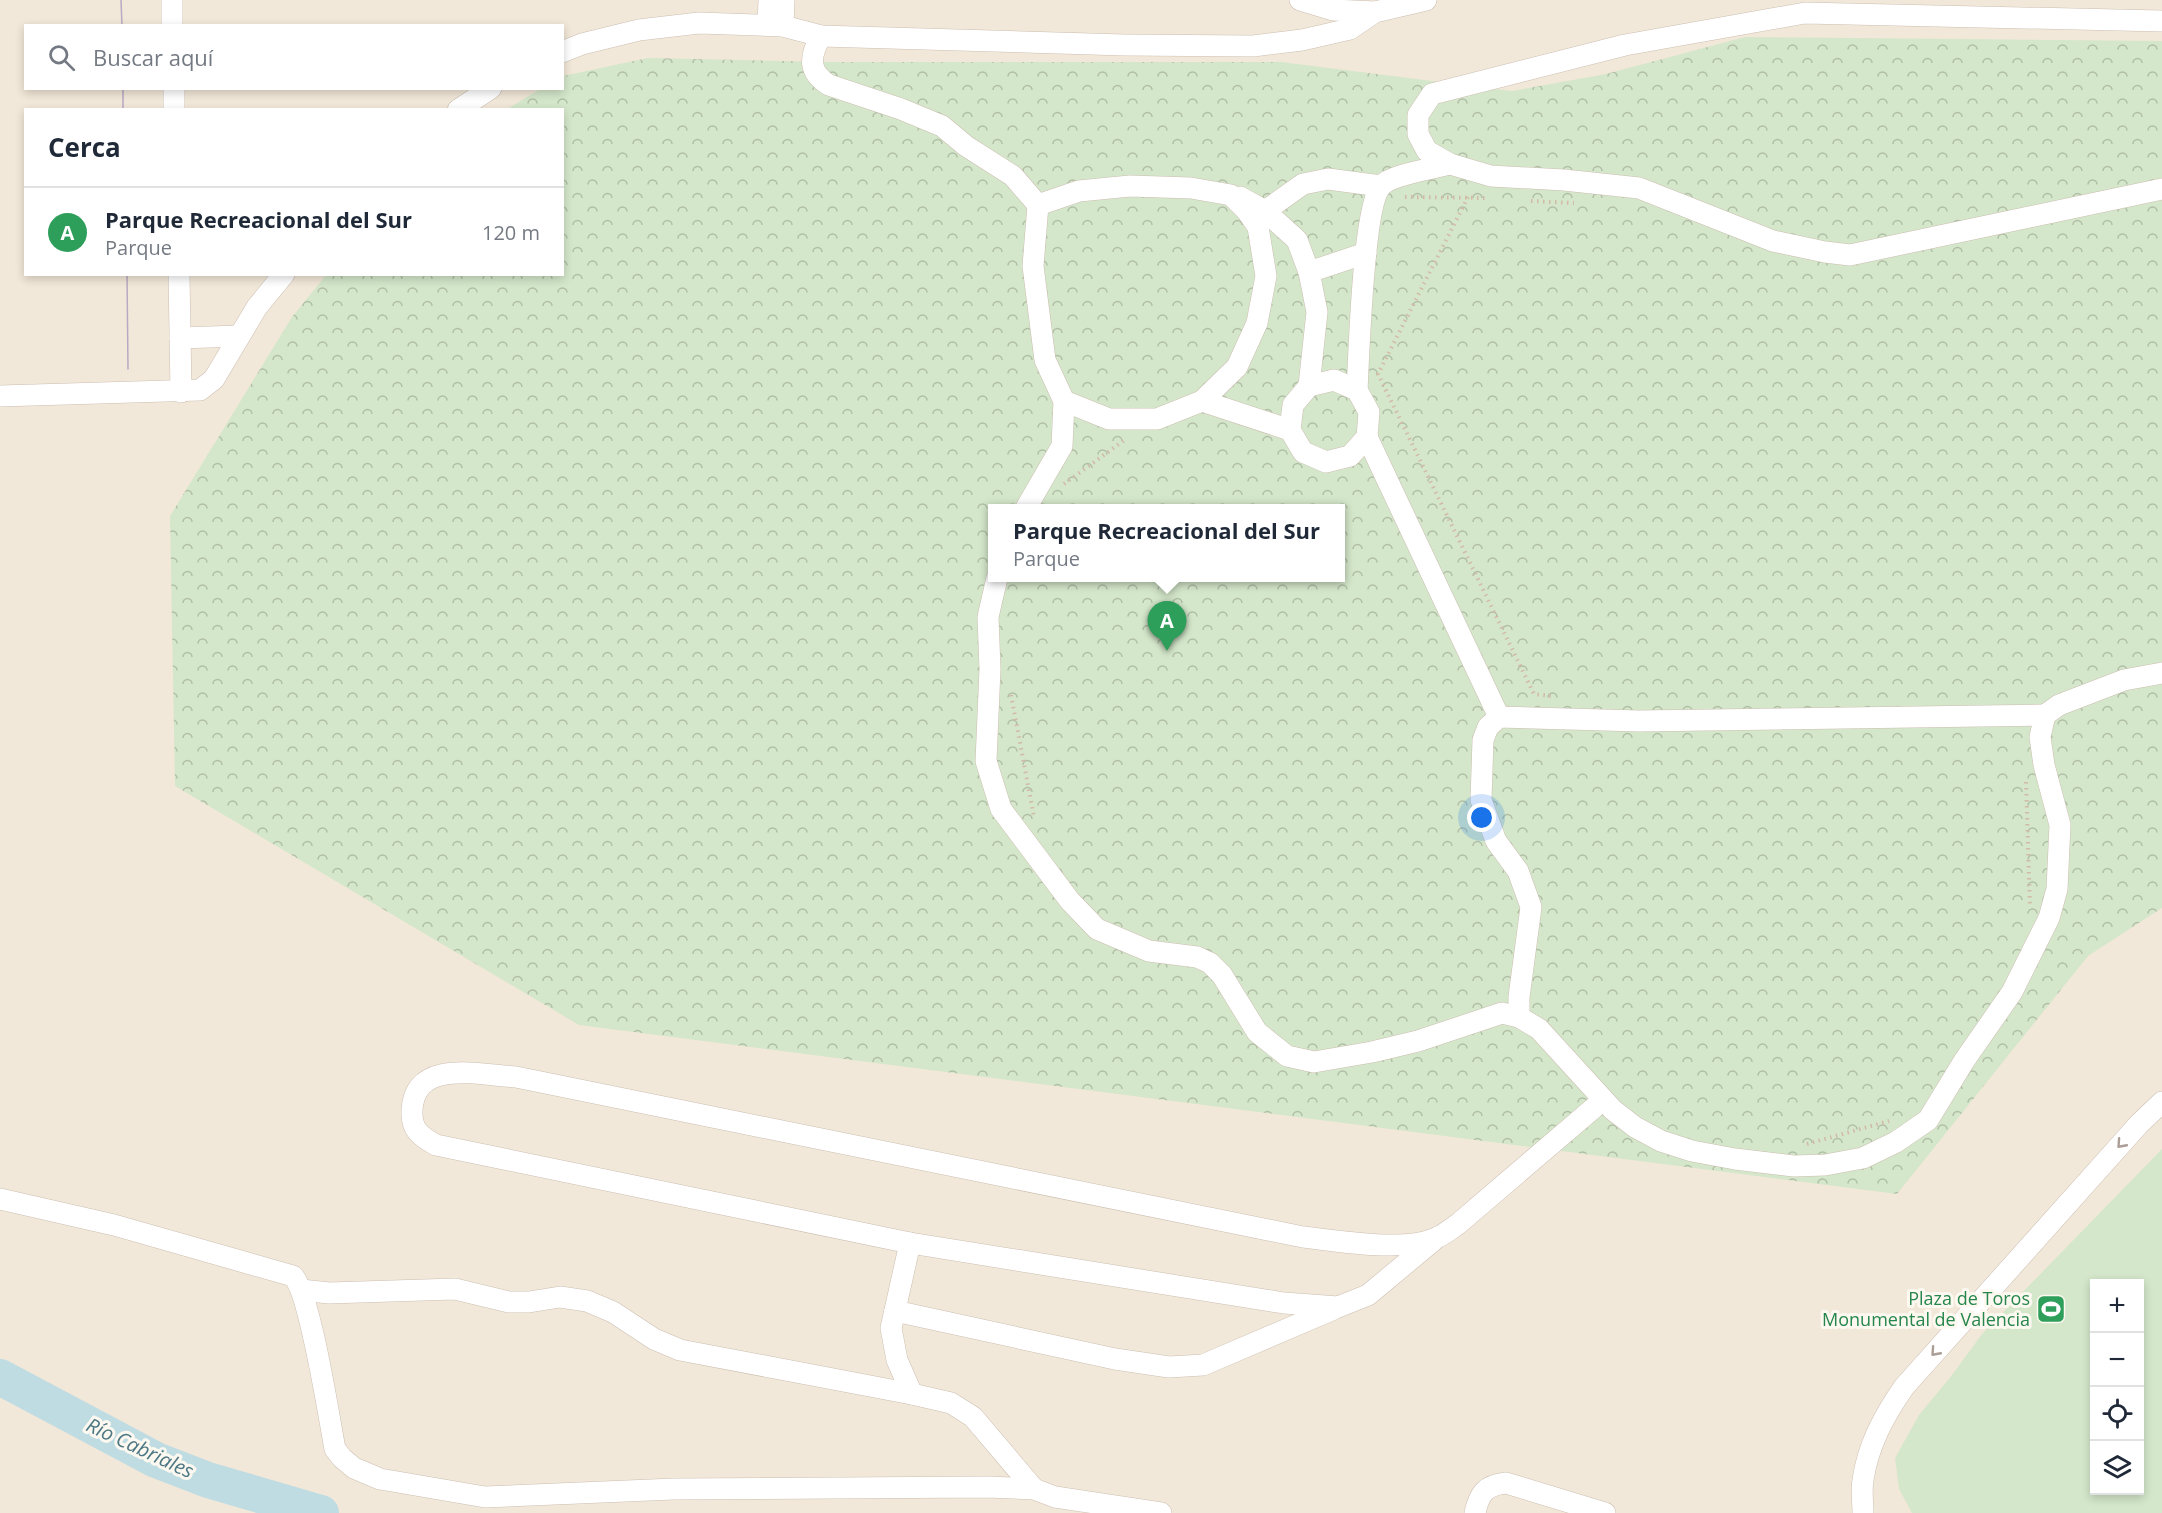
<!DOCTYPE html>
<html lang="es">
<head>
<meta charset="utf-8">
<style>
	:root { --surface:#fff; --page:#f2f2f3; --text:#1f2937; --muted:#747a83; --line:#e0e1e3; --accent:#724f48 }
	body { margin:0; font-family:"Open Sans",sans-serif; background:var(--page); color:var(--text) }
	.controls { position:absolute; right:18px; bottom:18px; display:grid; overflow:hidden; border-radius:0px; box-shadow:0 3px 9px #0003 }
	.controls button { width:54px; height:54px; display:grid; place-items:center; padding:0; border:0; border-bottom:2px solid var(--line); background:var(--surface); color:var(--text); font:30px sans-serif }
	.you { position:absolute; left:1482px; top:818px; width:21px; height:21px; margin:-15px; border:4px solid #fff; border-radius:50%; background:#1a73e8; box-shadow:0 0 0 9px #1a73e833 }
	.badge { display:grid; place-items:center; width:39px; height:39px; border-radius:50%; background:var(--accent); color:#fff; font-size:20px; font-weight:700 }
	.pin { position:absolute; translate:-50% -50px; filter:drop-shadow(0 2px 3px #0008) }
	.pin::after { content:''; position:absolute; top:32px; width:21px; height:18px; background:inherit; clip-path:polygon(0 0,100% 0,50% 100%) }
	.popup { position:absolute; left:988px; top:504px; width:357px; height:78px; box-sizing:border-box; display:grid; place-content:center; border-radius:0px; background:var(--surface); filter:drop-shadow(0 2px 4px #0005); font-size:20px; white-space:nowrap; color:var(--muted) }
	.popup b { font-size:22px; color:var(--text) }
	.popup::after { content:''; position:absolute; left:50%; top:100%; margin-left:-12px; border:12px solid transparent; border-top-color:var(--surface) }
	.list { margin:0; padding:0; list-style:none }
	h2 { display:flex; justify-content:space-between; align-items:center; height:78px; margin:0; padding:0 24px; font-size:26px }
	h2 small { font-size:20px; font-weight:400; color:var(--muted) }
	.list li { display:grid; grid-template-columns:39px 1fr auto; gap:18px; align-items:center; box-sizing:border-box; height:90px; padding:0 24px; border-top:2px solid var(--line) }
	.list b { display:block; font-size:22px; white-space:nowrap }
	.list p { margin:0; font-size:20px; white-space:nowrap; color:var(--muted) }
	.list em { font-size:20px; font-style:normal; color:var(--muted) }
	.icon { flex:none; width:33px; height:33px; fill:none; stroke:currentColor; stroke-width:2; stroke-linecap:round; stroke-linejoin:round }
	.map { position:relative; flex:none; width:2162px; height:1513px; overflow:hidden }
	.search { position:absolute; background:var(--surface); box-shadow:0 3px 9px #0003; left:24px; top:24px; width:540px; height:66px; display:flex; align-items:center; gap:15px; box-sizing:border-box; padding:0 21px; border-radius:0px; color:var(--muted); font-size:22px }
	.panel { position:absolute; background:var(--surface); box-shadow:0 3px 9px #0003; left:24px; top:108px; width:540px; height:168px; border-radius:0px }
	.map>svg:first-child { display:block }
</style>
</head>
<body>
<div class="map">
<svg width="2162" height="1513" viewBox="0 0 2162 1513">
	<defs>
		<pattern id="forest-crowns" width="20" height="18" patternUnits="userSpaceOnUse" patternTransform="scale(1.5)"><rect width="20" height="18" fill="#d4e7ca"/><path d="M2 6a3 3 0 1 1 6 0M12 15a3 3 0 1 1 6 0" fill="none" stroke="#b0bea6"/></pattern>
	</defs>
	<rect width="100%" height="100%" fill="#fbf5ea"/>
	<path fill="#f2e8d9" fill-rule="evenodd" d="M0,0H2162V1513H0ZM26,26H562V88H26ZM26,110H562V274H26ZM993,508H1341V578H993ZM2094,1284H2140V1490H2094Z"/>
	<path fill="#d4e7ca" fill-rule="evenodd" d="M2162,1149V1513H1912L1899,1489L1895,1458L1919,1415L1952,1375L1982,1334ZM2094,1284H2140V1490H2094Z"/>
	<path fill="url(#forest-crowns)" fill-rule="evenodd" d="M1745,37L2162,41V908L2088,956L1897,1194L579,1025L175,786L170,516L292,317L326,275L562,274V110L507,109L540,89L562,88L563,76L648,58L827,62H1281L1512,91L1606,74ZM993,508H1341V578H993Z"/>
	<g fill="none" stroke-linecap="round" stroke-linejoin="round">
		<path stroke="#c0dce3" stroke-width="36" d="M0,1377L156,1460L208,1480L321,1513"/>
		<g stroke="#ccbeb1" stroke-width="22">
			<g id="minor">
				<path d="M172,0V26"/>
				<path d="M1300,0L1333,10L1375,12"/>
				<path d="M2162,21L1805,13L1625,45L1432,94L1418,115V134L1427,151L1450,164L1491,176L1564,180L1639,188L1773,241L1825,252L1850,255L2162,189"/>
				<path d="M768,25L769,0"/>
				<path d="M783,26L784,0"/>
				<path d="M821,36C809,57 808,72 829,85L901,109L942,126L966,146L1013,176L1038,205L1033,266L1045,360L1064,401L1062,446L1026,508"/>
				<path d="M562,52L582,44L639,30L699,23L783,26L821,36L1124,45L1253,46L1302,40L1350,29L1375,12L1426,0"/>
				<path d="M174,88V110"/>
				<path d="M458,110L491,88"/>
				<path d="M1240,197L1265,211L1297,240L1309,272L1317,312L1309,386"/>
				<path d="M1038,205L1079,191L1130,186L1191,188L1231,195L1247,211L1258,227L1266,276L1257,323L1237,367L1202,401L1157,419H1109L1064,401"/>
				<path d="M1265,211L1303,184L1328,179L1381,186"/>
				<path d="M1309,272L1366,253"/>
				<path d="M179,274L181,392"/>
				<path d="M180,338L239,336"/>
				<path d="M1334,380L1357,390L1369,412L1367,437L1350,456L1326,462L1303,452L1290,430L1293,405L1309,386Z"/>
				<path d="M1357,390C1359,356 1363,206 1381,186C1392,174 1433,169 1450,164"/>
				<path d="M0,396L200,390L214,379L257,307L284,274"/>
				<path d="M1202,401L1290,430"/>
				<path d="M1367,437L1499,717"/>
				<path d="M997,578L988,617L990,669L986,761L1001,809L1070,901L1097,929L1149,951L1197,957L1210,963L1222,975L1257,1032L1287,1056L1314,1062L1372,1052L1418,1041L1502,1013L1519,1017L1539,1029L1613,1110L1635,1127L1661,1141L1692,1151L1735,1159L1794,1166L1825,1165L1863,1158L1896,1142L1928,1120L1964,1061L2012,992L2049,918L2057,889L2060,825L2044,765L2040,737L2045,715L2059,705L2124,680L2162,673"/>
				<path d="M1519,1017V997L1531,907L1518,871L1496,841L1481,800L1483,740L1488,727L1499,717L1639,721L2045,715"/>
				<path d="M0,1199L114,1225L293,1276C310,1293 329,1418 335,1449L342,1458L354,1468L380,1479L485,1497L674,1489L988,1487L1034,1489L1055,1497L1161,1513"/>
				<path d="M910,1243L1284,1303L1338,1307L1368,1295L1434,1240"/>
				<path d="M301,1290L329,1293L455,1289L509,1302H529L560,1297L587,1301L613,1312L654,1339L680,1350L912,1394L951,1403L973,1417L1034,1489"/>
				<path d="M895,1311L1115,1359L1169,1367L1203,1365L1334,1309"/>
				<path d="M912,1394L897,1360L891,1328L910,1243L436,1145C420,1136 411,1130 412,1110C415,1058 480,1075 516,1077L1303,1237C1338,1241 1407,1253 1438,1237C1445,1234 1452,1228 1458,1224L1603,1100"/>
				<path d="M1475,1513C1479,1494 1485,1485 1506,1483L1605,1513"/>
				<path d="M1863,1513C1863,1502 1861,1491 1863,1480C1868,1445 1884,1416 1904,1387L2139,1124L2162,1102"/>
			</g>
		</g>
		<g stroke="#d2baa7" stroke-width="4" stroke-dasharray="1.5 4.5" stroke-linecap="butt">
			<path d="M1405,197L1488,198"/>
			<path d="M1468,197L1378,374L1534,694L1551,696"/>
			<path d="M1531,201L1574,203"/>
			<path d="M1064,484L1126,439"/>
			<path d="M1011,695L1034,817"/>
			<path d="M2026,782L2030,907"/>
			<path d="M1807,1144L1889,1121"/>
		</g>
		<use href="#minor" stroke="#fff" stroke-width="21"/>
		<g stroke="#b9a9c4" stroke-width="1.5">
			<path d="M121,0L122,26"/>
			<path d="M123,88V110"/>
			<path d="M127,274L128,369"/>
		</g>
	</g>
	<defs><path id="oneway-chevron" d="M-2-3.5L2.5 0L-2 3.5" fill="none" stroke-width="1.6" stroke-linecap="round" stroke-linejoin="round" transform="scale(1.5)"/></defs>
	<g stroke="#ab9e96">
		<use href="#oneway-chevron" transform="translate(2121 1144) rotate(132)"/>
		<use href="#oneway-chevron" transform="translate(1935 1352) rotate(132)"/>
	</g>
	<defs>
		<g id="stadium-square" transform="scale(1.5)"><rect x="-9" y="-9" width="18" height="18" rx="4" fill="#2e9e5b" stroke="#fdf9f0"/><path d="M0-5a6.5 5 0 1 0 0 10a6.5 5 0 1 0 0-10ZM-3.5-1.8h7v3.6h-7Z" fill="#fff"/></g>
	</defs>
	<g fill-rule="evenodd">
		<use href="#stadium-square" x="2051" y="1309"/>
	</g>
	<g text-anchor="middle" stroke-width="6" stroke-linejoin="round" paint-order="stroke">
		<g font-size="18" fill="#27864d" stroke="#fdf9f0" text-anchor="end">
			<text x="2030" y="1305">Plaza de Toros<tspan x="2030" dy="21">Monumental de Valencia</tspan></text>
		</g>
		<g font-size="20" font-style="italic" fill="#4c7784" stroke="#fdf9f0">
			<text transform="translate(140 1448) rotate(25)" y="7">Río Cabriales</text>
		</g>
	</g>
</svg>
<div class="controls">
<button>+</button>
<button>−</button>
<button><svg class="icon" aria-label="locate" viewBox="0 0 24 24"><circle cx="12" cy="12" r="6"/><path d="M12 2v4M12 18v4M2 12h4M18 12h4"/></svg></button>
<button><svg class="icon" aria-label="layers" viewBox="0 0 24 24"><path d="M12 4l9 5-9 5-9-5zM3 14l9 5 9-5"/></svg></button>
</div>
<div class="you"></div>
<div class="pin badge" style="left:1167px;top:651px;background:#2e9e5b">A</div>
<div class="popup"><b>Parque Recreacional del Sur</b>Parque</div>
<div class="search"><svg class="icon" aria-label="search" viewBox="0 0 24 24"><circle cx="10" cy="10" r="6"/><path d="M15 15l6 6"/></svg>Buscar aquí</div>
<section class="panel">
<h2>Cerca<small></small></h2>
<ul class="list">
<li><span class="badge" style="background:#2e9e5b">A</span><div><b>Parque Recreacional del Sur</b><p>Parque</p></div><em>120 m</em></li>
</ul>
</section>
</div>
</body>
</html>
